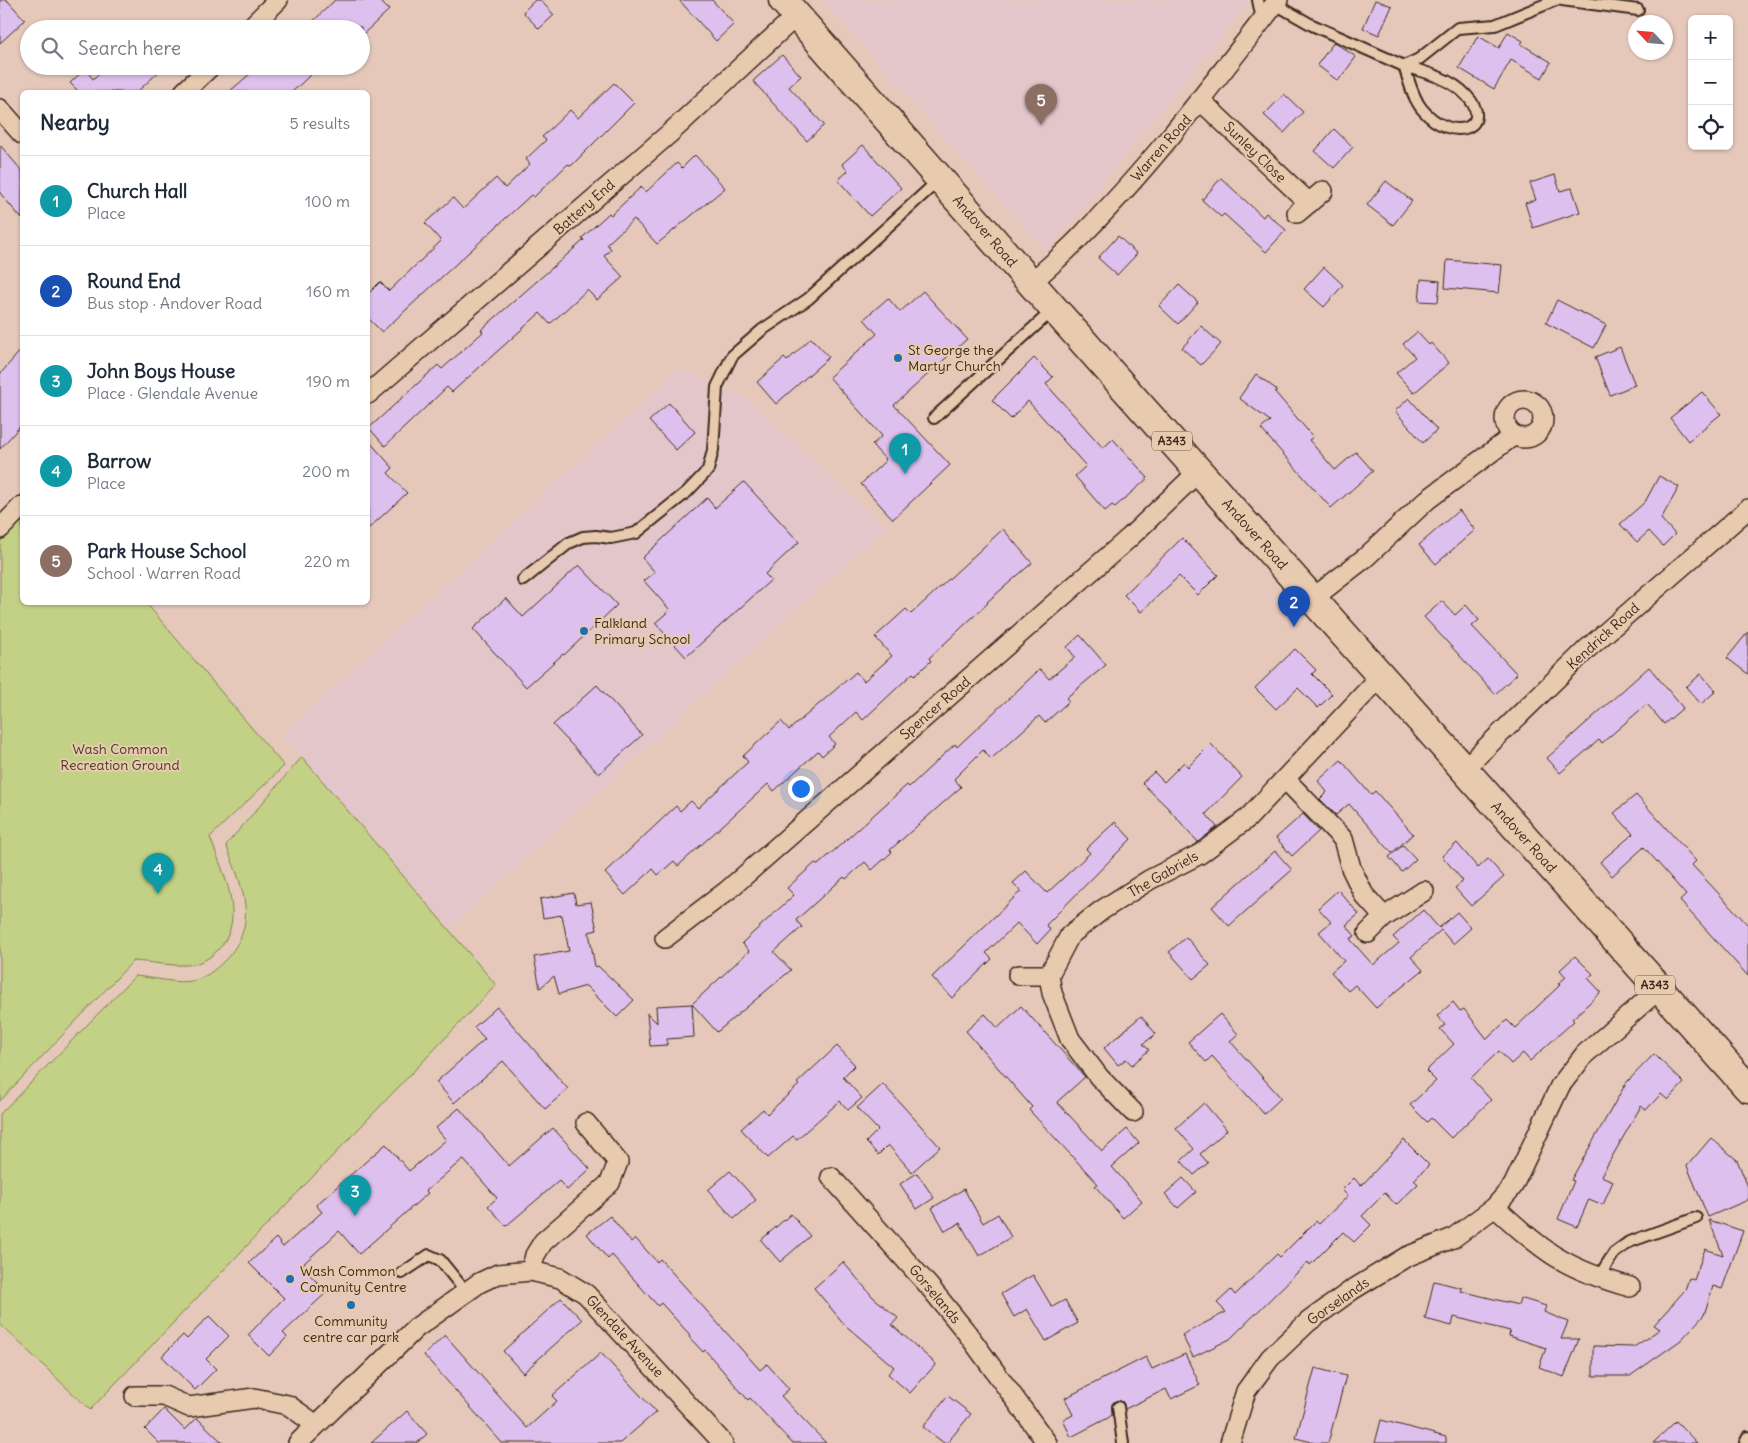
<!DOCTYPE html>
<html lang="en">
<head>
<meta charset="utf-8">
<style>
	:root { --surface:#fff; --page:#f6f6f7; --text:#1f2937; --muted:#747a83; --line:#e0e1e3; --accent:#1f6fb2 }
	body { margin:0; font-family:Delius,sans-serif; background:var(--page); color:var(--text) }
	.controls { position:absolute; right:15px; top:15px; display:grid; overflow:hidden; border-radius:8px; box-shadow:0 1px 4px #0004 }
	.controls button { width:45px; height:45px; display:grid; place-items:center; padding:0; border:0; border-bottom:1px solid var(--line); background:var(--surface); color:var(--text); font:25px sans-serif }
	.compass { position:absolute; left:1628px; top:15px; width:45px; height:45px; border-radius:50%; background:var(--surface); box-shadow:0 1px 4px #0004; rotate:296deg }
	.you { position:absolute; left:800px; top:788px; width:18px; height:18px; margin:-12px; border:4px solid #fff; border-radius:50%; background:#1a73e8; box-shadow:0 0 0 8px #1a73e833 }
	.badge { display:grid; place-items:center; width:32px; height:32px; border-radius:50%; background:var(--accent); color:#fff; font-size:16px; font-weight:700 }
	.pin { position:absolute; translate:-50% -41px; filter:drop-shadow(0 1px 2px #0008) }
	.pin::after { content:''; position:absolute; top:26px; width:18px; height:15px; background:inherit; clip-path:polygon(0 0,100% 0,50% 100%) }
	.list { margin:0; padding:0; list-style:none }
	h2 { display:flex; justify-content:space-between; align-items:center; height:65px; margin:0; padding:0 20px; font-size:21px }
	h2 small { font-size:16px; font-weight:400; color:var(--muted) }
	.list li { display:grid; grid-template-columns:32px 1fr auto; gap:15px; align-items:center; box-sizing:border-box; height:90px; padding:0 20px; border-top:1px solid var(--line) }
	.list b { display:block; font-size:19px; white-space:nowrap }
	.list p { margin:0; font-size:16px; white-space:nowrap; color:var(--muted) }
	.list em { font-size:16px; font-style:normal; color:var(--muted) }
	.icon { flex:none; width:28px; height:28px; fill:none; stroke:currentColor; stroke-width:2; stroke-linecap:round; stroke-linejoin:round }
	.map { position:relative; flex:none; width:1748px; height:1443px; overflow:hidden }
	.search { position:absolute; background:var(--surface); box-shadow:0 1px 4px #0004; left:20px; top:20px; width:350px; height:55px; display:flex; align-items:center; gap:12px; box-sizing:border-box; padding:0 18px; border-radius:28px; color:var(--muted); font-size:19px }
	.panel { position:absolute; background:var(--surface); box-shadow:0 1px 4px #0004; left:20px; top:90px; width:350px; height:515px; border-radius:8px }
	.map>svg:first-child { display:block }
</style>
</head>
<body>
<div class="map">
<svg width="1748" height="1443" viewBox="0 0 1748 1443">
	<rect width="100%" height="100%" fill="#e6c8bb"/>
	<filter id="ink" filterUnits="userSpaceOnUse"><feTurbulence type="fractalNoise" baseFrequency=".02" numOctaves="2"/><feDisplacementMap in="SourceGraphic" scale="10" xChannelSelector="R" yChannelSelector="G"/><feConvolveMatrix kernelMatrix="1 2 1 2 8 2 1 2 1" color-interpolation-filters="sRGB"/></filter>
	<g filter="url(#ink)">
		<g fill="#e3c6ca">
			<path d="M822,0H1251L1046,251Z"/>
			<path d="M679,369L746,397L885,528L450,928L283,734Z"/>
		</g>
		<g fill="#c2d185" stroke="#7e7e52">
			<path d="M22,519V602L146,603L284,766L210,837C222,872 249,919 217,951C209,959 199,964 187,965C170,966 151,962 133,961L0,1101V542Z"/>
			<path d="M302,757L496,985L90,1410L0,1324V1114L135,976C150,977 178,984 192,981C205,978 215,970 224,961C261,924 242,887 226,845Z"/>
		</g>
		<g fill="#ddc0ee" stroke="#3b2a1e">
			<path d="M0,0H7L25,20L0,43Z"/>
			<path d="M335,0H379L389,10L361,36V27L305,29Z"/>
			<path d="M535,0H540L554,15L539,29L523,12Z"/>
			<path d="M679,0H712L734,24L716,41Z"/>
			<path d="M1375,0L1392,6L1379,35L1363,28Z"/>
			<path d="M1508,32L1523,41L1521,44L1551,62L1542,78L1511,60L1494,89L1459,68L1478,36L1499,48Z"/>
			<path d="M1334,42L1356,57L1338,81L1317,65Z"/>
			<path d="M782,55L801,76L789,87L824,125L807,141L753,81Z"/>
			<path d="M106,66H165L137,92H79L70,83L85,69L93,79Z"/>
			<path d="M259,66H320L292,92H229Z"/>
			<path d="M614,83L634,103L571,166L568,164L534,197L531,195L382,332L368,318V294L380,282L389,291L441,241L425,223L453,198L463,209L496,178L505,188L530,164L526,159L546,140L542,137L570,110L578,118Z"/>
			<path d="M1284,94L1303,112L1284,133L1264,115Z"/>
			<path d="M1334,129L1353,147L1334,168L1315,151Z"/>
			<path d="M0,145L22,171V219L0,193Z"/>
			<path d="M863,145L901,188L870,216L838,180L848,171L842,164Z"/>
			<path d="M695,155L725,188L657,244L634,219L607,244L611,249L604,256L623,277L597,300L587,290L550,324L540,313L452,392L447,387L385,446L369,428L438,365L442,369L483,332L481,330L584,240L582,238L609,213L611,215L641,187L646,192L677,163L682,168Z"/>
			<path d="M1555,175L1560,191L1572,188L1580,212L1533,228L1525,203L1536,200L1530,183Z"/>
			<path d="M1221,178L1263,217L1266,213L1286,230L1266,252L1224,214L1221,217L1202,200Z"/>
			<path d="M1386,181L1412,201L1393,225L1367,205Z"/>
			<path d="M1118,236L1137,254L1117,275L1098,258Z"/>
			<path d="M1447,260L1502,265L1499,293L1445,288Z"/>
			<path d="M1324,267L1343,285L1324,307L1304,289Z"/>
			<path d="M1421,279L1440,281L1438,302L1419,301Z"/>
			<path d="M1179,285L1198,302L1178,324L1159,306Z"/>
			<path d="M923,291L967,339L894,405L950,465L893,519L861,484L886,460L872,445L882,436L829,377L877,334L864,319L888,298L900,312Z"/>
			<path d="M1557,300L1606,325L1594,348L1546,323Z"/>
			<path d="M1201,326L1221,344L1201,365L1182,348Z"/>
			<path d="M1417,332L1429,345L1431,343L1449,363L1414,393L1396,373L1415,357L1403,344Z"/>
			<path d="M811,338L829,357L776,404L757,382L784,358L787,361Z"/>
			<path d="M1620,347L1635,385L1610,395L1595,357Z"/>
			<path d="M22,349V424L0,449V374Z"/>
			<path d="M1034,358L1053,377L1046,384L1103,448L1113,439L1148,478L1115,507L1112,505L1105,511L1075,476L1086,466L1028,401L1011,419L992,400Z"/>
			<path d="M1256,374L1277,390L1275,392L1313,437L1309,440L1335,470L1356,452L1373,471L1331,508L1261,429L1270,421L1239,398Z"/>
			<path d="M1702,392L1721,414L1688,441L1670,418Z"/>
			<path d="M1409,398L1437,430L1423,443L1395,411Z"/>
			<path d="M669,403L695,432L676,450L649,421Z"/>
			<path d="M368,440L393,468L388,473L407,493L368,529Z"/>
			<path d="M1659,476L1679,487L1661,519L1675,534L1663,546L1649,531L1637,542L1620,524L1645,502Z"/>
			<path d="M744,482L799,542L765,574L771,580L686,657L655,623L670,610L644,581L655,572L642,558L707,498L715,508Z"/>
			<path d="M1459,510L1475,530L1436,564L1419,545Z"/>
			<path d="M1003,529L1032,563L987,602L988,603L929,658L931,661L915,675L913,673L863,720L856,712L829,737L835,744L822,756L818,751L774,791L768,784L678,866L674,861L658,875L653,869L625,895L605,873L676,806L680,811L691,801L698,808L748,762L743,756L781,721L789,730L856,672L864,681L892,656L875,637L906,609L911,614Z"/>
			<path d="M1182,538L1218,575L1198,595L1179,576L1141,612L1124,595Z"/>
			<path d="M579,565L617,605L564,655L563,654L526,687L473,629L506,598L523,617Z"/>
			<path d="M1442,601L1455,615L1466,605L1479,620L1472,626L1517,674L1495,694L1424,617Z"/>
			<path d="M1748,632V674L1727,658Z"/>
			<path d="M1080,635L1106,665L1066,698L1069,701L1045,723L1039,716L991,759L983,750L954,779L961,787L890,850L892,852L872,870L865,862L846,879L844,877L796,920L802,927L774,952L791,970L717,1032L692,1004L749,951L742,943L794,895L787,888L815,863L818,865L907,785L909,787L955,744L957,747L1040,669L1049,679L1075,657L1067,647Z"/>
			<path d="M1295,649L1316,670L1312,674L1332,694L1318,708L1298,688L1276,709L1255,688Z"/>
			<path d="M1649,667L1683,708L1664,724L1647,704L1602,743L1599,740L1560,773L1547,758Z"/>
			<path d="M1701,674L1716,691L1701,704L1686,687Z"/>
			<path d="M597,685L642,735L599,774L553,725Z"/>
			<path d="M1211,744L1242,777L1206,814L1217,827L1198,842L1167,807L1142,783L1154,772L1164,782L1184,762L1188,767Z"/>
			<path d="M1341,760L1371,795L1375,791L1413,834L1392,853L1349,804L1336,815L1320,799L1327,792L1318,781Z"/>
			<path d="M1636,795L1696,861L1692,865L1748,925V976L1680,901L1686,895L1644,847L1612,876L1600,862L1633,834L1614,813Z"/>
			<path d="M1303,814L1319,831L1292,856L1276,838Z"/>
			<path d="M1115,822L1131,839L1046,925L1050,930L1037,944L1017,923L986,953L992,959L952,998L932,977L1021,891L1013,883L1026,871L1047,893L1090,853L1086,849Z"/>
			<path d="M1457,843L1478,868L1488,859L1504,877L1471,906L1455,888L1463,881L1442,856Z"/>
			<path d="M1403,845L1416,859L1402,872L1389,857Z"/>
			<path d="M1275,851L1292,870L1229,926L1212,907Z"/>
			<path d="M1338,890L1359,914L1346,925L1355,936L1350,939L1373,965L1399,943L1393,937L1423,910L1439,928L1457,912L1471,928L1453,944L1441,930L1411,957L1423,970L1376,1008L1355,985L1348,991L1331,972L1344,961L1319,932L1331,922L1318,908Z"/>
			<path d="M574,893L576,904L591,902L597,930L589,932L595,967L598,966L634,1000L617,1017L586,986L559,994L554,976L540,988L534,957L569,951L562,915L543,918L540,899Z"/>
			<path d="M1186,937L1210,965L1193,979L1169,952Z"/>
			<path d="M1575,956L1593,974L1588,978L1601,992L1572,1019L1574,1021L1530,1061L1523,1053L1511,1064L1499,1051L1471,1078L1491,1100L1451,1138L1431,1118L1427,1122L1410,1105L1436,1081L1426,1071L1454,1044L1440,1029L1445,1025L1437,1016L1453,1002L1460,1011L1464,1009L1487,1039L1507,1020L1515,1028L1560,985L1558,984L1566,977L1560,970Z"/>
			<path d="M692,1004L694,1037L667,1039V1045L650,1046L647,1013L657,1023L656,1006Z"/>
			<path d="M1021,1006L1085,1077L1057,1102L1102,1151L1127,1129L1139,1143L1112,1167L1142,1201L1123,1218L1095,1186L1098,1184L1029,1110L1032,1107L966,1031L985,1014L998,1028Z"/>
			<path d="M497,1007L568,1089L545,1109L503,1061L454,1103L436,1082L485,1039L474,1027Z"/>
			<path d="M1220,1014L1238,1034L1230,1041L1281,1098L1264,1114L1212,1056L1206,1062L1188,1042Z"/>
			<path d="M1141,1016L1156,1034L1143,1044L1149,1050L1132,1065L1126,1059L1118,1065L1104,1048Z"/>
			<path d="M837,1046L855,1065L843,1077L862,1098L848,1110L840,1101L797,1139L793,1136L768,1158L741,1129L763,1109L767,1114L799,1085L797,1083Z"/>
			<path d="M1654,1054L1684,1083L1668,1100L1661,1094L1646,1110L1641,1106L1601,1176L1613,1181L1603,1205L1589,1199L1577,1227L1558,1219L1574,1181L1571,1180L1626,1083Z"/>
			<path d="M883,1084L940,1147L912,1172L888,1145L878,1155L866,1142L878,1130L857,1108Z"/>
			<path d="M1204,1103L1227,1130L1200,1154L1208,1163L1194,1175L1181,1161L1194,1149L1176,1128Z"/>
			<path d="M459,1108L509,1166L553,1128L590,1169L567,1190L559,1181L506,1226L488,1206L497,1198L463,1159L426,1191L428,1193L359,1254L339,1231L301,1266L327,1292L283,1333L287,1337L269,1356L248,1335L284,1298L249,1263L276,1238L283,1247L322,1212L316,1205L386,1144L409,1171L446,1140L436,1128Z"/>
			<path d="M1711,1138L1737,1160L1748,1187V1200L1708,1217L1687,1166Z"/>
			<path d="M1404,1140L1429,1165L1414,1180L1418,1184L1396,1205L1385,1193L1362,1216L1371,1225L1354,1242L1343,1232L1310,1265L1308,1262L1230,1339L1193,1357L1182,1335L1226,1312L1217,1303L1231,1290L1235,1295L1277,1254L1280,1257L1316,1221L1319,1224L1348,1196L1342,1190L1354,1178L1361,1186Z"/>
			<path d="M730,1171L756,1200L734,1219L708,1190Z"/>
			<path d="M917,1173L934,1198L917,1209L900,1184Z"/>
			<path d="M1183,1178L1196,1192L1178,1208L1165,1194Z"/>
			<path d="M964,1189L983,1223L998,1214L1011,1237L979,1256L960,1223L945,1231L932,1208Z"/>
			<path d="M791,1214L810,1236L780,1262L761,1240Z"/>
			<path d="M610,1216L631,1242L635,1238L657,1262L660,1259L760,1370L767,1364L789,1389L781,1396L826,1443H792L750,1398L748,1400L705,1350L703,1352L689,1337L690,1335L661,1303L658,1306L612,1255L608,1259L587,1234Z"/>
			<path d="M1709,1220L1743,1231L1722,1289L1713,1286L1704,1315L1681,1340L1630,1376H1593V1346L1634,1347L1660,1329L1654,1325L1685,1290L1689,1278L1694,1280L1705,1249L1723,1255Z"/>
			<path d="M843,1262L873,1297L898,1318L892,1325L936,1364L910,1393L888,1374L894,1367L845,1325L814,1288Z"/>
			<path d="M1033,1275L1052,1307L1065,1300L1078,1323L1046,1341L1027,1309L1014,1317L1001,1294Z"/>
			<path d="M1434,1281L1462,1288L1461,1291L1518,1305L1520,1298L1546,1306L1544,1312L1568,1322L1561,1339H1579L1564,1377L1539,1367L1546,1348L1509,1336L1510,1331L1454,1317L1452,1326L1425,1319Z"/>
			<path d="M561,1298L582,1320L523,1373L503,1351Z"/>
			<path d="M209,1316L229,1336L206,1359L216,1369L195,1390L162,1356L183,1335L187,1339Z"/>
			<path d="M445,1335L527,1428L557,1401L552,1396L601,1353L656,1412L620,1443H502L424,1355Z"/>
			<path d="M1185,1354L1200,1385L1171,1399L1166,1389L1125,1409L1123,1402L1117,1400L1112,1404V1415L1108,1418L1071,1437L1063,1420L1073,1415L1065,1398L1146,1357L1152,1369Z"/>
			<path d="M1315,1368L1346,1376L1328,1443H1315L1296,1438Z"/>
			<path d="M948,1396L971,1414L947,1443H944L923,1427Z"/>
			<path d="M164,1409L185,1430L197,1418L223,1443H159L145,1429Z"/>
			<path d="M407,1411L427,1434L417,1443H371Z"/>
			<path d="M1381,1420L1446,1437V1443H1375Z"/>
			<path d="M1676,1421L1697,1443H1653Z"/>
		</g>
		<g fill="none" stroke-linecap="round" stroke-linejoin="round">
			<g stroke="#3b2a1e" stroke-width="14">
				<g id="lane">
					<path d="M1258,0L1262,20"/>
					<path d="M1562,0L1638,10"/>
					<path d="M1275,4L1312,25L1404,66L1419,59L1458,28L1495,25L1556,0"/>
					<path d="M1404,66C1425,72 1450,78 1466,95C1496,126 1453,146 1422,109C1412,97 1409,80 1404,66Z"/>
					<path d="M934,418L1053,310"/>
					<path d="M523,580L569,543L583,537L596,536L611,538L636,533L687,492L708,470L713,450L717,387L732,356L762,330L808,299L939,180"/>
					<path d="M402,1273L429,1255L440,1260L466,1292"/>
					<path d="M1598,1278L1614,1253L1629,1242L1696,1218"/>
					<path d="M1118,1407L1123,1443"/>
					<path d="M1745,1443L1748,1437"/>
				</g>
			</g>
			<g stroke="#3b2a1e" stroke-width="22">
				<g id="street">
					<path d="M249,29L278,0"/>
					<path d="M184,92L211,66"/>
					<path d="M1201,101L1309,203"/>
					<path d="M0,109L22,134"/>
					<path d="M1297,213L1323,191"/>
					<path d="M1031,283C1049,266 1069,250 1086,231C1156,160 1216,79 1278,0"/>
					<path d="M368,394L670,133L797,15"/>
					<circle cx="1524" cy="419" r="19"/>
					<path d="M0,529L22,506"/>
					<path d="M1312,599L1366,557L1427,500L1513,436"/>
					<path d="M1464,769L1587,649L1748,509"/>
					<path d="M1286,780L1343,839L1351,868L1364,895L1384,917"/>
					<path d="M1368,933L1384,917L1424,891"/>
					<path d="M665,938L728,890L1129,538L1199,471"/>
					<path d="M1018,975H1049"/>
					<path d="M1133,1112L1099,1077L1070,1039L1052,993L1049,975L1070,935L1102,910L1149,880L1200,854L1248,818L1381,676"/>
					<path d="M831,1177L928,1285L967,1333L1047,1443"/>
					<path d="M1495,1207C1543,1252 1566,1269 1630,1287"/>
					<path d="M531,1271L535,1255L543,1242L610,1183L618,1162L586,1123"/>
					<path d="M135,1396H164L189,1407L254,1398L288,1405L315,1424"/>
					<path d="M298,1443L416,1328L479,1283L498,1274L531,1271L560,1278L586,1294L723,1443"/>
					<path d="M1230,1443L1246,1391L1270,1358L1308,1322L1352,1290L1406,1257L1453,1238L1495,1207L1513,1186L1560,1086L1585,1054L1659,989"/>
				</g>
			</g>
			<g stroke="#3b2a1e" stroke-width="31">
				<path id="primary" d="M783,0L1031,283L1748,1088"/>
			</g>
			<use href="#lane" stroke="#e8caae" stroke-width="10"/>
			<use href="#street" stroke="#e8caae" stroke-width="19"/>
			<use href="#primary" stroke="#e8caae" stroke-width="28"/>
		</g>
	</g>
	<g fill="#1f6fb2" stroke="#e8caae" stroke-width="2">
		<circle cx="898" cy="358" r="5"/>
		<circle cx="584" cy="631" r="5"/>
		<circle cx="290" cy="1279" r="5"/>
		<circle cx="351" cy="1305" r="5"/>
	</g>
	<g text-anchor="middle" stroke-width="4" stroke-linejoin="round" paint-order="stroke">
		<g fill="#e8caae" stroke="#6f5a49" stroke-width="1">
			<rect x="1152" y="431.5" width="40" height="19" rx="4"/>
			<rect x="1635" y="975.5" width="40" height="19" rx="4"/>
		</g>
		<g font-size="12" font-weight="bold" fill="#3b2a1e">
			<text x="1172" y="445">A343</text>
			<text x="1655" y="989">A343</text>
		</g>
		<g font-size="14" fill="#3b2a1e" stroke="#e8caae">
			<text transform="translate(1161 148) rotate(-49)" y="5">Warren Road</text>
			<text transform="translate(1255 152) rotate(44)" y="5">Sunley Close</text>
			<text transform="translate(584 207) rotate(-41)" y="5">Battery End</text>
			<text transform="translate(985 231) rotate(49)" y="5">Andover Road</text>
			<text transform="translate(1255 534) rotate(48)" y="5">Andover Road</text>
			<text transform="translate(1603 636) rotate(-42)" y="5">Kendrick Road</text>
			<text transform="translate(935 708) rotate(-41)" y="5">Spencer Road</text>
			<text transform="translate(1524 837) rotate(48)" y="5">Andover Road</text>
			<text transform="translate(1163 874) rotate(-30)" y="5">The Gabriels</text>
			<text transform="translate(935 1294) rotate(50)" y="5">Gorselands</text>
			<text transform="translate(1338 1301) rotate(-35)" y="5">Gorselands</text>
			<text transform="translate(625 1336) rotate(47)" y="5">Glendale Avenue</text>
		</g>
		<g font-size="14" fill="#3b2a1e" stroke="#e8caae" text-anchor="start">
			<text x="908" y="355">St George the<tspan x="908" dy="16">Martyr Church</tspan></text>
			<text x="594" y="628">Falkland<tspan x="594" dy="16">Primary School</tspan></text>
			<text x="300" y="1276">Wash Common<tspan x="300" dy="16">Comunity Centre</tspan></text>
			<text x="351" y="1326" text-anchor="middle">Community<tspan x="351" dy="16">centre car park</tspan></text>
		</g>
		<g font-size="14" fill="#483b28" stroke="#e8caae">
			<text x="120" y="754">Wash Common<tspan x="120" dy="16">Recreation Ground</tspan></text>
		</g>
	</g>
</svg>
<div class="controls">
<button>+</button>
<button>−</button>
<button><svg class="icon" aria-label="locate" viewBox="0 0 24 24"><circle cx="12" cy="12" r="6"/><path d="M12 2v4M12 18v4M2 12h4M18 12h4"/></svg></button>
</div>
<svg class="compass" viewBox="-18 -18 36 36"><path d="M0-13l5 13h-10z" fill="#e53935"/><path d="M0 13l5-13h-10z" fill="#747a83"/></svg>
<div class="you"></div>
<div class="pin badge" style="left:905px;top:474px;background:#0f9aa8">1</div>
<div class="pin badge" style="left:1294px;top:627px;background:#1a4fb4">2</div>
<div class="pin badge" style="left:355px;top:1216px;background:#0f9aa8">3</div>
<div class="pin badge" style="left:158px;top:894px;background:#0f9aa8">4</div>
<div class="pin badge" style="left:1041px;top:125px;background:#8d6e63">5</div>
<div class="search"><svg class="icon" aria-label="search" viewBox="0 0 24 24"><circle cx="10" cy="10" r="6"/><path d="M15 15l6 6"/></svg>Search here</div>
<section class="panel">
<h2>Nearby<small>5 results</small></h2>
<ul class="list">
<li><span class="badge" style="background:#0f9aa8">1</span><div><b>Church Hall</b><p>Place</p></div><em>100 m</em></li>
<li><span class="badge" style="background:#1a4fb4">2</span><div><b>Round End</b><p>Bus stop · Andover Road</p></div><em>160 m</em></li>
<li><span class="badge" style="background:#0f9aa8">3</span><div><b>John Boys House</b><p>Place · Glendale Avenue</p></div><em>190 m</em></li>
<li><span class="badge" style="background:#0f9aa8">4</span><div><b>Barrow</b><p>Place</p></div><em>200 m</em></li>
<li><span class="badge" style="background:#8d6e63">5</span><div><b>Park House School</b><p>School · Warren Road</p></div><em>220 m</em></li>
</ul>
</section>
</div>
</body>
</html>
